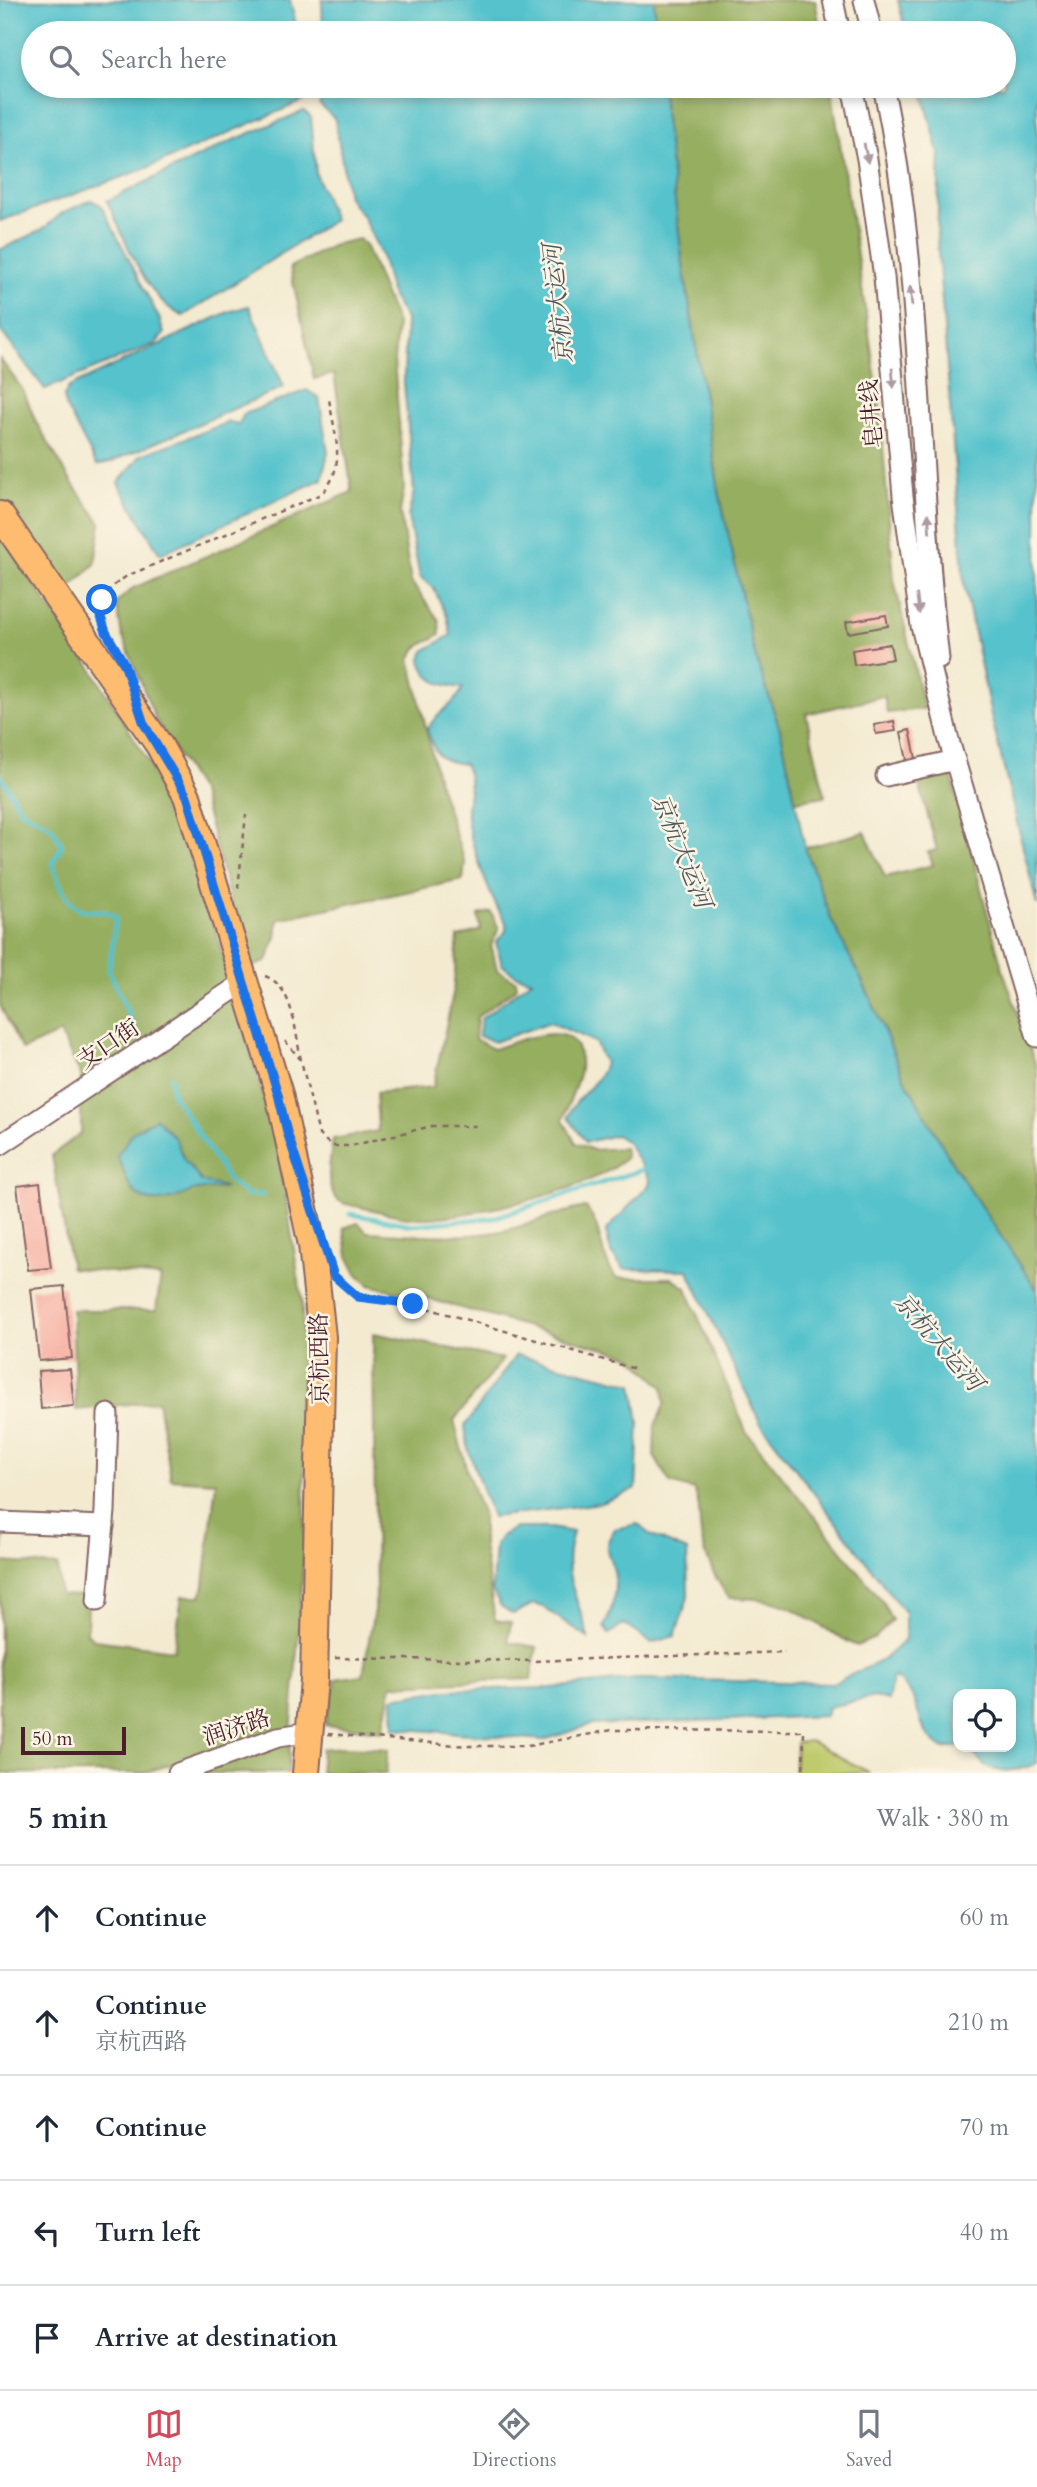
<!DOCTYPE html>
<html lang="en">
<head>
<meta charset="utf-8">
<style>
	:root { --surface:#fff; --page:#f2f2f3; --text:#1f2937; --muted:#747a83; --line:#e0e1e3; --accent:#d1495b }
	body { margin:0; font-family:Cardo,"Noto Serif SC",serif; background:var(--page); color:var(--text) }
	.controls { position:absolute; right:21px; bottom:21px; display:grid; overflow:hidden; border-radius:14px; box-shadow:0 4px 10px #0003 }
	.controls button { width:63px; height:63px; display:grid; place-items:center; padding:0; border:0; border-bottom:2px solid var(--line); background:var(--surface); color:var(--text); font:35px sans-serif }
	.scale { position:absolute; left:21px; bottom:18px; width:105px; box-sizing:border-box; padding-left:7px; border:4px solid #4a1f2b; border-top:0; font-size:19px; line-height:24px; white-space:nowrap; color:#4a1f2b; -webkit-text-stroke:5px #fcf5e5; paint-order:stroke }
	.stop { position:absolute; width:21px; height:21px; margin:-16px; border:5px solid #1a73e8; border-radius:50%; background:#fff }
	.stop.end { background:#1a73e8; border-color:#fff; box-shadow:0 2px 7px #0008 }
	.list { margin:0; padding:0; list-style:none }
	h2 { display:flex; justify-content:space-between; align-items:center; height:91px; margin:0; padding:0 28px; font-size:30px }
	h2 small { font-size:23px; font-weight:400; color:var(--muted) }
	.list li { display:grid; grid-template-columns:46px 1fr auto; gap:21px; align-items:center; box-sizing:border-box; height:105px; padding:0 28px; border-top:2px solid var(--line) }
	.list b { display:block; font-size:26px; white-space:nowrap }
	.list p { margin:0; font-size:23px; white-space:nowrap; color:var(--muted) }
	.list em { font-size:23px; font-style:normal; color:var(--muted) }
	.icon { flex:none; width:38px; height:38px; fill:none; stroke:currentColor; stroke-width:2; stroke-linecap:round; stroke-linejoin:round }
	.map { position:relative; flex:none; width:1037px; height:1773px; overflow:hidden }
	.search { position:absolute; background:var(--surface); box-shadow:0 4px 10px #0003; left:21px; right:21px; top:21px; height:77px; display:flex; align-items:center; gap:18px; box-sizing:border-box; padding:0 24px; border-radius:38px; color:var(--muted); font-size:26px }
	.sheet { height:616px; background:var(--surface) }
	nav { display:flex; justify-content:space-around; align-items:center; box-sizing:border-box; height:98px; border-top:2px solid var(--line); background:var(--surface); font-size:19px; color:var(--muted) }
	nav a { display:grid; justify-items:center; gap:4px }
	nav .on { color:var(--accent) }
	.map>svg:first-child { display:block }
</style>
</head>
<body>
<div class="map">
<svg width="1037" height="1773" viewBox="0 0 1037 1773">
	<rect width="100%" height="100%" fill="#fcf5e5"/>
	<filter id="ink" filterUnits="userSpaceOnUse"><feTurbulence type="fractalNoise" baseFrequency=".0143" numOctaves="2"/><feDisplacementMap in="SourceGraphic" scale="14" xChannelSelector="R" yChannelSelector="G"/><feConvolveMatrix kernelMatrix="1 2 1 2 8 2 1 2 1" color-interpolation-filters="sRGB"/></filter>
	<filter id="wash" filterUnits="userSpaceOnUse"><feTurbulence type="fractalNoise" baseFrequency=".00686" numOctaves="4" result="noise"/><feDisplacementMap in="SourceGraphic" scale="28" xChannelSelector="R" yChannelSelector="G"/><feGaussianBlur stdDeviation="1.57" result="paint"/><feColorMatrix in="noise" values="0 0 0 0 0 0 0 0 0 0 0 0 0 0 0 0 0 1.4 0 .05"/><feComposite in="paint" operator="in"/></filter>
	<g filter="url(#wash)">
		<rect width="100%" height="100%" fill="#f3ead0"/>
		<path fill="#beca6c" stroke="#84744c" stroke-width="2" d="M810,1741L870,1773H794L796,1743Z"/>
		<g fill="#96ae60" stroke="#706646" stroke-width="2">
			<path d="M654,0H815L821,33H656Z"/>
			<path d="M661,86H831L879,399L894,580L924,709L887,713L884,696L806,714L825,796L795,801L781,733L754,652L719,492L682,258Z"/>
			<path d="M359,239L365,245L397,324L394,360L404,488L400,512L411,582L439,620L440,634L417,648L410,659L438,781L465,863L463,880L278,919L276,937L267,961L249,968L201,793L156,720L122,635L116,603L133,588L352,492L334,374L314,379L290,267L336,244Z"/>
			<path d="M0,359L23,390L36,422L72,483L101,523L95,564L72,586L55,584L0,498Z"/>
			<path d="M0,535L90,666L165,789L215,928L279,1153L302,1301L305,1543L288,1773H174L172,1764L143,1773H0V1535L4,1536L2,1562L58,1566L60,1595L88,1596L87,1633L94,1640L174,1650L182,1596H201L204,1585L216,1482L171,1479L158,1401L76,1410L72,1310H156L161,1277L71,1268L52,1155L81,1133V1075L60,1033L22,1050L0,1005Z"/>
			<path d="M950,772L1002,968L1037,1068V1290L954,1166L904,1078L869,995L831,919L805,848L865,832L885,877L933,865L928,852L937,850L918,779Z"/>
			<path d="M491,912L499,929L491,945L497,970L516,981L517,987L477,1017L475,1039L493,1049C522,1040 584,1012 580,1069C579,1080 567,1106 563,1120L576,1143L593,1150L624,1148L626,1157C598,1189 473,1216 428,1218C405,1219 382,1212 360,1207C351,1205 342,1205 335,1197C324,1183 331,1155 333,1139L378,1131L376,1093L433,1087L453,994L458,937L481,930L478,915Z"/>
			<path d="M586,1207C603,1229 599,1256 616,1278H672L686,1288L746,1431L882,1601L892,1620L875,1638L857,1646C803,1620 796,1596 729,1598C717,1582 707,1560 702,1541C698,1523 702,1508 694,1490L670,1483L654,1456L655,1426L665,1403L663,1387L631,1356L422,1297L369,1285L356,1272L348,1256L344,1228L358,1223L367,1232C410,1234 453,1239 497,1232C527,1227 555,1212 586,1207Z"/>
			<path d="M373,1333L503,1359L454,1420L467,1471L483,1517V1546L495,1620L511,1622L508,1642L537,1647L531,1679L392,1685L383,1731L325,1725L336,1679L363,1675L376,1598Z"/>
			<path d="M344,1747L388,1749L386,1773H320L322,1749Z"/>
		</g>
		<g fill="#55c2cc" stroke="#50707c" stroke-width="2">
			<path d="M0,0H290L298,33H33V86H307L303,101L147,168L0,221Z"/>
			<path d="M322,0H654L656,33H323Z"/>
			<path d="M898,0H1037V905L991,715L964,584L937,238L940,156L921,86H1004V33H906Z"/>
			<path d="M330,86H661L682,258L719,492L754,652L781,733L805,848L831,919L869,995L904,1078L954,1166L1037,1290V1763C1022,1770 1005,1773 989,1768C979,1762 975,1752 963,1747H1011V1694H958V1746L944,1749C908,1728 928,1697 893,1677L888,1701L875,1697L828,1707L826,1716L589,1725L544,1740L394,1728L393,1698L442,1690L551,1688L636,1679L834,1683L883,1660L905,1640V1613L760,1422L688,1270L624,1269L611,1253L606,1231L649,1185L650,1180L627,1142L616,1135L586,1142L568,1117C576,1094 599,1087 605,1063L595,1042L550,1022L494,1042L479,1036L481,1019L532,980L516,975L502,965L496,942L506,931V922C492,904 469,840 467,817C466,795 475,786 464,764C437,761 437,756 427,730C435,713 455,706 463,688C442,685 428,684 421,660L424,651L451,635L447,616L433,587L420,577L408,517L414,492L404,382L406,319L392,297L381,255L363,216L348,197L335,119L319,104Z"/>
			<path d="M304,111L311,117L316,174L334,220L183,316C145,300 125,237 107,201L229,142Z"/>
			<path d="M91,200L101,205L160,320L164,334L155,344L45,389L0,330V250L42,230L62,213Z"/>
			<path d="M249,306L284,387L111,462L97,465L66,407L64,396L69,387L228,312Z"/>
			<path d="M307,390L319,398L328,452L322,479L160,554L118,483L141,455L229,422L239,424L244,414Z"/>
			<path d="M156,1118L175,1138L185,1161L202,1182L225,1187C214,1190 203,1188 193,1191C168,1201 141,1212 127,1180C123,1171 122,1164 117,1156L132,1133Z"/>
			<path d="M516,1355L633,1384L639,1422L636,1489L601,1503L492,1517L468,1449L465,1426Z"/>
			<path d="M638,1524L650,1535L687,1551L688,1597L675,1636L651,1643L625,1624L609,1634L604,1627C612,1612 616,1595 615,1577C613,1554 598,1553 615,1529Z"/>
			<path d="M516,1528H551L573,1532C559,1579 579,1595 588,1638L543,1607L533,1604L513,1614L501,1606L492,1590L495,1545L502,1535Z"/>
		</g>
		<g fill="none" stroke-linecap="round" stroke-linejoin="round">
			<g stroke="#55c2cc" stroke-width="4.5">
				<path d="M0,775L21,810L51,826L62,845L53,863C58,881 66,909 89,911C101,911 106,910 116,917L109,970L134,1026"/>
				<path d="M171,1077L172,1093L228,1179L247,1195H263"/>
				<path d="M350,1214L412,1225L493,1218L648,1168"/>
			</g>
		</g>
		<g id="blocks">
			<g fill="#f7afa1">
				<path d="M886,615L888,626L848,633L846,622Z"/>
				<path d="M890,644L893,659L854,665L852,650Z"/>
				<path d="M894,721L896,731L876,734L874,725Z"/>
				<path d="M910,730L917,763L908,765L901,732Z"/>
				<path d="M40,1183L51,1268L28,1270L17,1186Z"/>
				<path d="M64,1286L72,1358L39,1361L31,1289Z"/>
				<path d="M70,1369L74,1406L41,1409L38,1371Z"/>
			</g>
		</g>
	</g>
	<g filter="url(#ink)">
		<use href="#blocks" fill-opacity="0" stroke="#856665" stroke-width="2"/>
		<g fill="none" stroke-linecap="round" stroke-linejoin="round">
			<g stroke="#856665" stroke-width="23">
				<g id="minor">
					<path d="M833,0L840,33"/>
					<path d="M864,0L872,33"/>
					<path d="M852,86L867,159L884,277L903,496L921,626L948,737L1037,1037"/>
					<path d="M883,86C924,274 917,469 939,659"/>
					<path d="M886,776L955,760"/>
					<path d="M0,1145L243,983"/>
					<path d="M0,1522L104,1526"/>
					<path d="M97,1601L105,1511L108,1414"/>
					<path d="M178,1773L278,1737L310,1732"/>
				</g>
			</g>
			<g stroke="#856665" stroke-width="30">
				<path id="major" d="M0,515L159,745L187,796L279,1094L312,1245L322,1337L314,1680L306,1773"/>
			</g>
			<g stroke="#856665" stroke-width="2.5" stroke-dasharray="5 5" stroke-linecap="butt">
				<path d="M106,631C97,603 102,592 127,576L321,494C348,468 334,432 329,399"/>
				<path d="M238,888L246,815"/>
				<path d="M265,976C294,986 295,1033 301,1060"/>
				<path d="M285,1041L301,1060L319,1135L332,1146H350L432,1126H480"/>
				<path d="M336,1277L358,1298L413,1304L635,1369"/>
				<path d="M335,1658L534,1661L785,1652"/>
				<path d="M328,1734L467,1746H528L612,1730L804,1731L803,1773"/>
			</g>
			<use href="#minor" stroke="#fff" stroke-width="19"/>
			<use href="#major" stroke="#fdbc6f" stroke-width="26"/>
		</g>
		<defs><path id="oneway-solid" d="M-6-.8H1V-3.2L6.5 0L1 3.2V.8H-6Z" transform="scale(1.75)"/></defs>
		<g fill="#ae9aa0">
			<use href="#oneway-solid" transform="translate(866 153) rotate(79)"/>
			<use href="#oneway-solid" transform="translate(911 296) rotate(-95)"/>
			<use href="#oneway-solid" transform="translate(893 378) rotate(85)"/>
			<use href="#oneway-solid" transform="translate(929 523) rotate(-94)"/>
			<use href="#oneway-solid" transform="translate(918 604) rotate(82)"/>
		</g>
	</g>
	<g fill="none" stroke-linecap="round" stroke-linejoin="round" filter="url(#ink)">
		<path stroke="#1a73e8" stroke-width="9" d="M102,600L100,614L106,632L124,663L144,724L187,796L278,1094L287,1132L334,1276L358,1297L413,1304"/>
	</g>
	<g text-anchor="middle" stroke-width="5" stroke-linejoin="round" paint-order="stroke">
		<g font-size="23" fill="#4a1f2b" stroke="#fcf5e5">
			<text transform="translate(871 414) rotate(-95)" y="8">皂井线</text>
			<text transform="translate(108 1044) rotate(-34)" y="8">支口街</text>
			<text transform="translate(319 1359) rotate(-91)" y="8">京杭西路</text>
			<text transform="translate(236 1727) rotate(-18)" y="8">润济路</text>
		</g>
		<g font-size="24" font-style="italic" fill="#4e5863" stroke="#fcf5e5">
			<text transform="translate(558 304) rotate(-96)" y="8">京杭大运河</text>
			<text transform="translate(682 851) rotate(68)" y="8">京杭大运河</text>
			<text transform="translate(939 1342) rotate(49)" y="8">京杭大运河</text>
		</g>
	</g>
</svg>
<div class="controls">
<button><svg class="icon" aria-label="locate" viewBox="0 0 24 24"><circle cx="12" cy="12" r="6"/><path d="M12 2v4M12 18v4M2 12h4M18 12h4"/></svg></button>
</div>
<div class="scale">50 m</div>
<div class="stop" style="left:102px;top:600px"></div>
<div class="stop end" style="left:413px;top:1304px"></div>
<div class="search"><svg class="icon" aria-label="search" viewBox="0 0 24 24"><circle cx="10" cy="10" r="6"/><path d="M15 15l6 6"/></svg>Search here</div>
</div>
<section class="sheet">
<h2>5 min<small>Walk · 380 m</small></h2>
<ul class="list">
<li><svg class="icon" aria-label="ahead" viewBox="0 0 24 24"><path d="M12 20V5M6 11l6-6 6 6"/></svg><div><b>Continue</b></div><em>60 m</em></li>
<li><svg class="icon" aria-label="ahead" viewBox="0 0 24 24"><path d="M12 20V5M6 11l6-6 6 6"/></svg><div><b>Continue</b><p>京杭西路</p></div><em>210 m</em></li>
<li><svg class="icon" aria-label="ahead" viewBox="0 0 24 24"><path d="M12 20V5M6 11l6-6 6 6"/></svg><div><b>Continue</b></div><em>70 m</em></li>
<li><svg class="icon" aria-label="left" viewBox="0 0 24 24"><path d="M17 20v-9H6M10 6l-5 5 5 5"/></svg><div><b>Turn left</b></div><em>40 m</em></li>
<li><svg class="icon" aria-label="arrive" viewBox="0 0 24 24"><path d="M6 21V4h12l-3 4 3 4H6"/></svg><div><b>Arrive at destination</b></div></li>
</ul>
</section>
<nav>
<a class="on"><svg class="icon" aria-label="map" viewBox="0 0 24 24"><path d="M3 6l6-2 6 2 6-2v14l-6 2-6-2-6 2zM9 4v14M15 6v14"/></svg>Map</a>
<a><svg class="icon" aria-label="directions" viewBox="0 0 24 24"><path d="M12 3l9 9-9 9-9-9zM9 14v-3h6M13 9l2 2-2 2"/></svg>Directions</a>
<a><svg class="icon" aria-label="saved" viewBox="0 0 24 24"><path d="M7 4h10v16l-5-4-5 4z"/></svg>Saved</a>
</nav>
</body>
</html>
